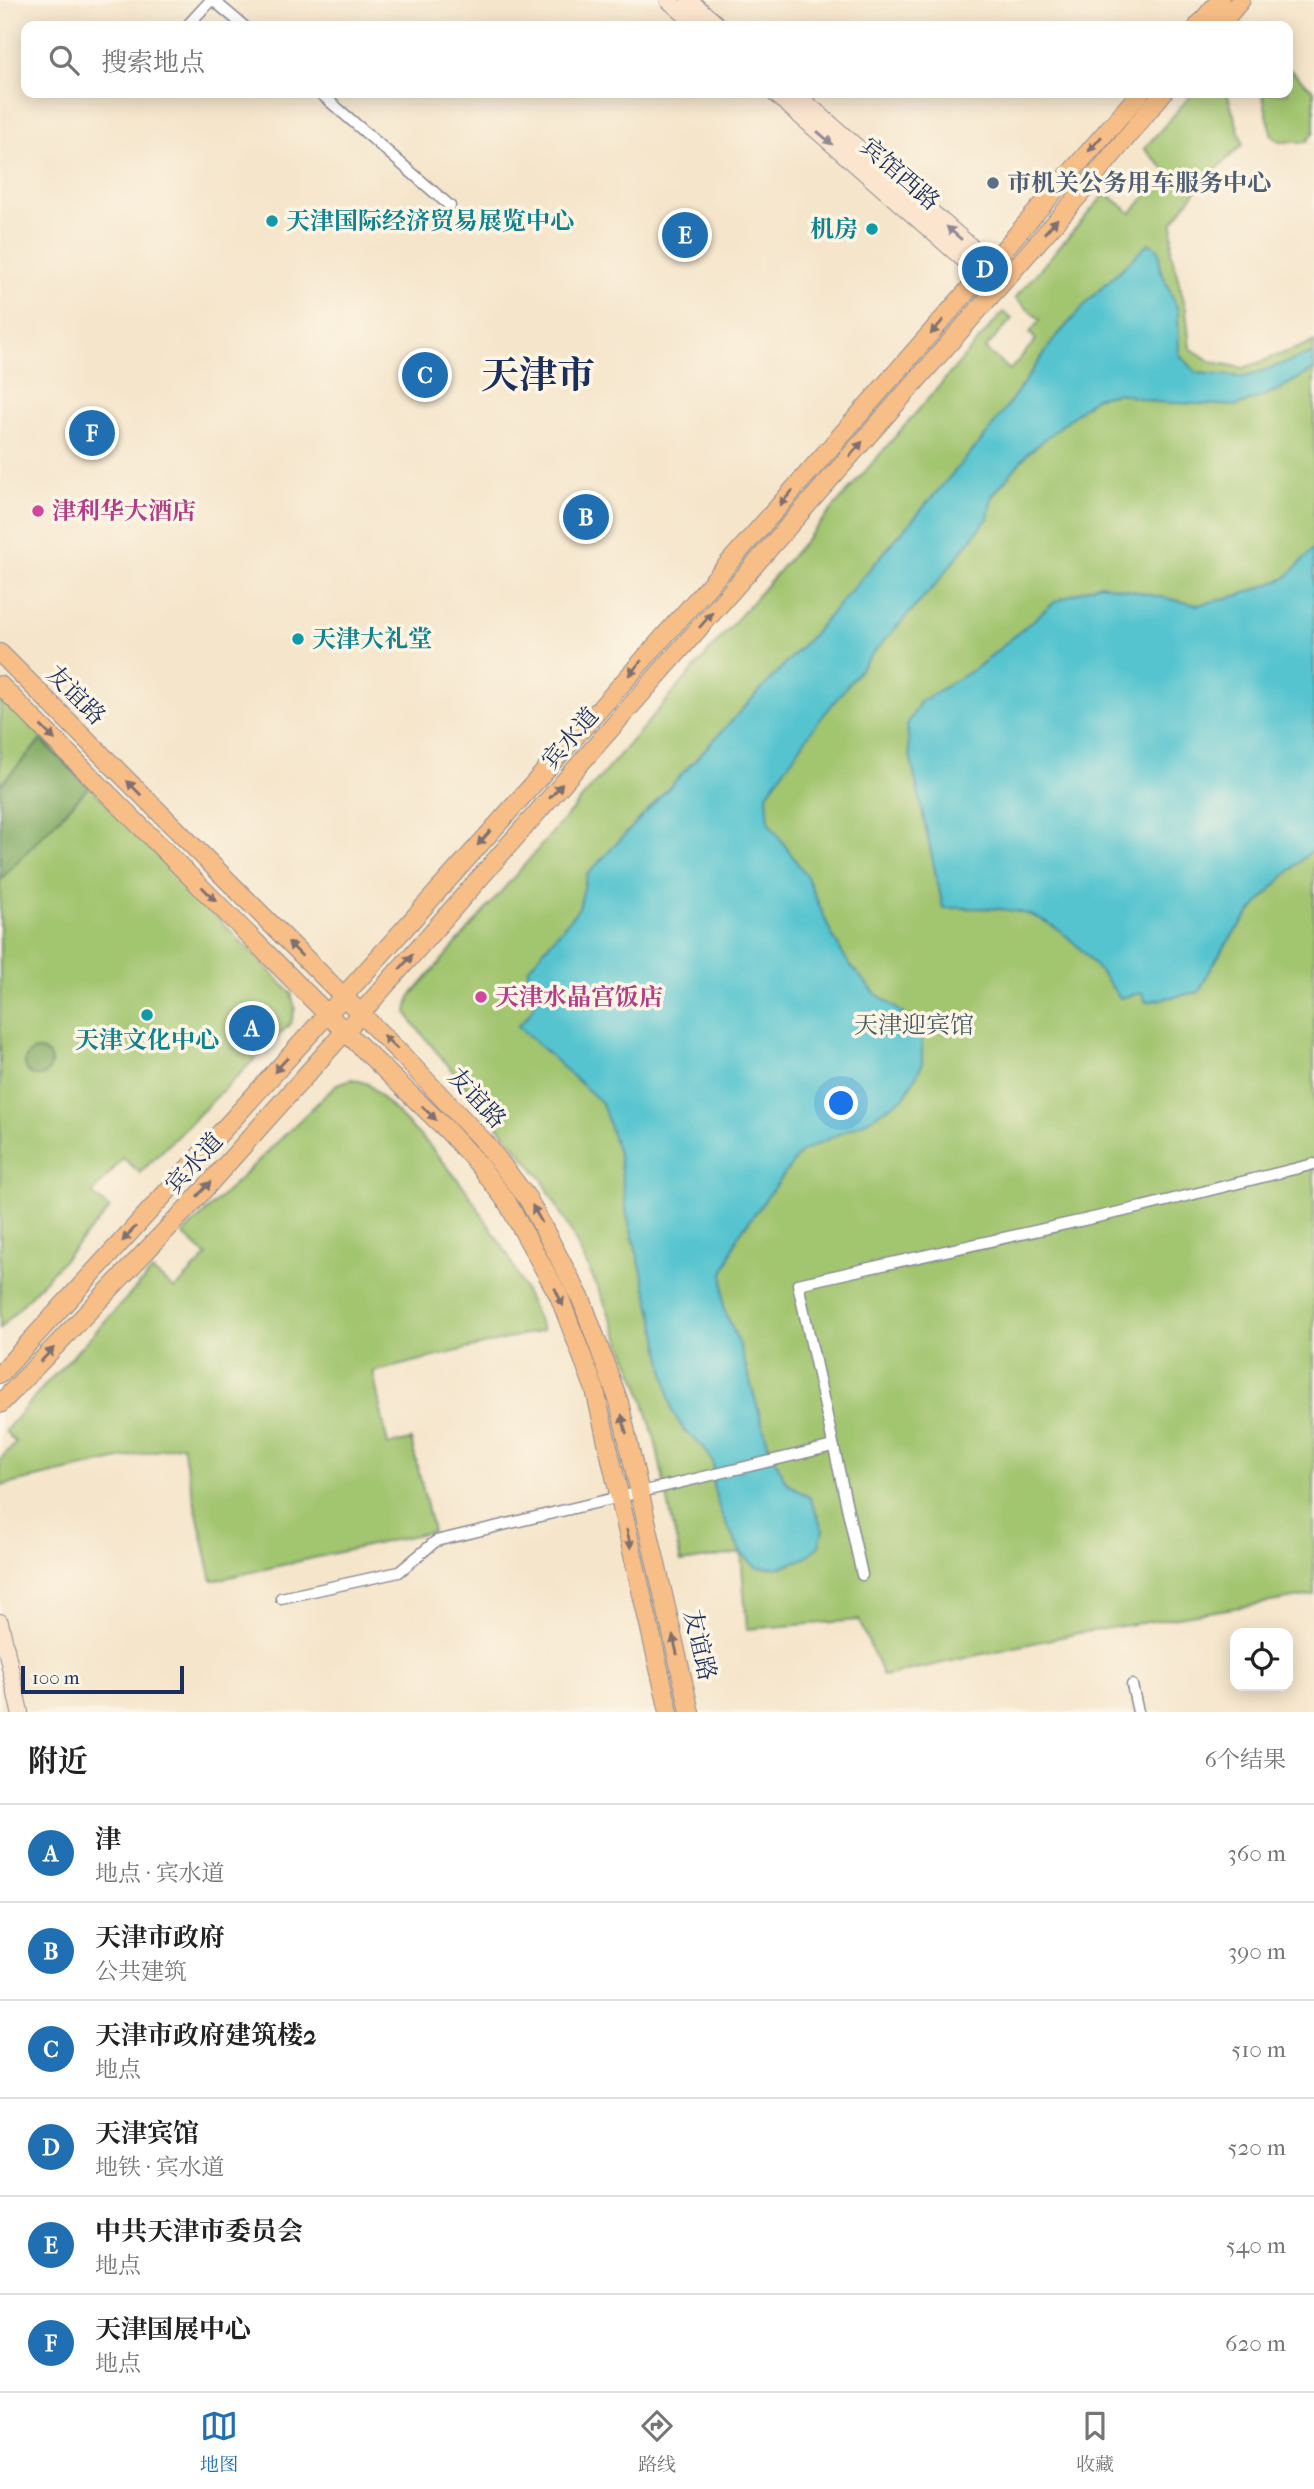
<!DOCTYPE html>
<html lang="zh">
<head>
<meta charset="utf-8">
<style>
	:root { --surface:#fff; --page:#f2f2f2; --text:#222; --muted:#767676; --line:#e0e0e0; --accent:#1f6fb2 }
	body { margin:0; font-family:"IM FELL French Canon","Noto Serif SC",serif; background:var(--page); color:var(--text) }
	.controls { position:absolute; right:21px; bottom:21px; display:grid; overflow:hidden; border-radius:14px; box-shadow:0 4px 18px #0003 }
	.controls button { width:63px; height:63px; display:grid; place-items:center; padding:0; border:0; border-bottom:2px solid var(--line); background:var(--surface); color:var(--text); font:35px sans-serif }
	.scale { position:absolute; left:21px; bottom:18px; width:163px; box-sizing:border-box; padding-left:7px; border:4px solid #1b2f5e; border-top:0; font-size:19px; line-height:24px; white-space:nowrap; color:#1b2f5e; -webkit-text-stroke:5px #fcf5e5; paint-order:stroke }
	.you { position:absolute; left:842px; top:1104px; width:24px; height:24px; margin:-18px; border:5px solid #fff; border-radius:50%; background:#1a73e8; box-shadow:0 0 0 10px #1a73e833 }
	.badge { display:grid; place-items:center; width:46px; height:46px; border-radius:50%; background:var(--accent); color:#fff; font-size:23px; font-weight:700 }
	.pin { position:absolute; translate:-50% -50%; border:4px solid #fff; box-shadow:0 2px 7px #0006 }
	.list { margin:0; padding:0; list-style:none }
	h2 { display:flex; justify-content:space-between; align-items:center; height:91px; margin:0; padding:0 28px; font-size:30px }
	h2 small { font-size:23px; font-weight:400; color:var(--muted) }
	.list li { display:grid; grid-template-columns:46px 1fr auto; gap:21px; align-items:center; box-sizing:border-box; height:98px; padding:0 28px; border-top:2px solid var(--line) }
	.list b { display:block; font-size:26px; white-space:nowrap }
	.list p { margin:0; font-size:23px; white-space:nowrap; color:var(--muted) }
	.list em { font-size:23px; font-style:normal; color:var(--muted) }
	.icon { flex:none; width:38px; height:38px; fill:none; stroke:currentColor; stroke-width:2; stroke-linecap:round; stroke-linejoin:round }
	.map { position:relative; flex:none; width:1314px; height:1712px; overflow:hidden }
	.search { position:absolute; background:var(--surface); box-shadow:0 4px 18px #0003; left:21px; right:21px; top:21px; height:77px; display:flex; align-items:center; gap:18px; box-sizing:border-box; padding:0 24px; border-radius:14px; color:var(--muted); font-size:26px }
	.sheet { height:679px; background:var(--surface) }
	nav { display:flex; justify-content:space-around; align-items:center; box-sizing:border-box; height:98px; border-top:2px solid var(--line); background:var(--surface); font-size:19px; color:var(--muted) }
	nav a { display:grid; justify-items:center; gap:4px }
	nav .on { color:var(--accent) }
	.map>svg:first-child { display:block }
</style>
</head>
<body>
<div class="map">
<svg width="1314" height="1712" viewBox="0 0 1314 1712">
	<rect width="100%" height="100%" fill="#fcf5e5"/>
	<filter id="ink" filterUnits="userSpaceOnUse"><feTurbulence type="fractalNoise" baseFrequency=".0143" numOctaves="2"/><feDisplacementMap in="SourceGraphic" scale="14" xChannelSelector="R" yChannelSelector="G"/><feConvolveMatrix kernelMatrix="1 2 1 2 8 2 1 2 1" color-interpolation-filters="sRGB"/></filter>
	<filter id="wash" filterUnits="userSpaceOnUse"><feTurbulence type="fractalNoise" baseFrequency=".00686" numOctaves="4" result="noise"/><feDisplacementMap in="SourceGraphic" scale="28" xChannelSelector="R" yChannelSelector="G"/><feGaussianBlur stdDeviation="1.57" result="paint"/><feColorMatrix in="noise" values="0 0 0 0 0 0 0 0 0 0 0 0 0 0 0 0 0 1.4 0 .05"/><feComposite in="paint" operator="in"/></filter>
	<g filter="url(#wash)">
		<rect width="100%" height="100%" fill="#f5e5cb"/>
		<g fill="#a2c56f" stroke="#5e7a66" stroke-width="2">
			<path d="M1288,68L1314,91V132L1306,142H1279L1272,136L1262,93H1288Z"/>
			<path d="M1193,93H1227L1243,144L1200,185L1173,222L1171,252L1186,309L1190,348L1212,362L1244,368L1314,342V1595L1079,1633L883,1676L859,1620L747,1629L741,1553L681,1562L655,1440L638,1382L602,1297L573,1236L542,1179L412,1022L407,1012L410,997L1003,312L1012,319L985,349L1010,370L1036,340L1030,333L1040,320L1015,298L1106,193L1131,213L1168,172L1144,149Z"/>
			<path d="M0,694L291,993L295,1008L291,1023L140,1173L123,1158L92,1194L110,1209L0,1329Z"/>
			<path d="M352,1079L368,1084L428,1144L465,1188L508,1255L543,1330L373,1372L388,1445L411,1440L433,1531L212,1581L182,1445L0,1486V1459L16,1443L5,1431L46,1384L152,1271L175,1289L207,1256L183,1234L337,1084Z"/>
		</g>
		<g fill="#81aa62" stroke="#4e6c60" stroke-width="2">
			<path d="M41,740L89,787L0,880V785Z"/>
			<circle cx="38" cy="1063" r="13"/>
		</g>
		<g fill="#57c4cf" stroke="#397a96" stroke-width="2">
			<path d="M1149,243L1159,250L1160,268L1178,310L1179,354L1197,373L1245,377L1314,353V370L1276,391L1237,406L1155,402L1118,393L1095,398L1027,454L992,496L988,518L935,585L874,652L815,726L767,794L769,823L806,875L832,935L849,964L875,993L901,1012L922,1033V1065L905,1096L871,1119L801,1152L738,1236L723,1274L724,1309L739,1343L769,1447L786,1482L810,1498L823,1530L819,1546L805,1558L782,1567L757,1568L741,1553L720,1511L713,1486V1462L702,1445L685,1432L672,1411L655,1322L627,1215L619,1156L602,1103L518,1026C528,1016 538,1007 534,991C532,983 528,977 528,969L579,908L587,875L815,632L987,434L1057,336L1092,297Z"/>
			<path d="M1314,548V849C1267,890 1225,935 1199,992L1146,1002L1142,993L1120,998C1094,963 1064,921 1019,912C994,907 968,908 943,908L909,750L907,725L920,702L979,666L1056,601L1100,584L1198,605L1240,595L1286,578Z"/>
		</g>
	</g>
	<g filter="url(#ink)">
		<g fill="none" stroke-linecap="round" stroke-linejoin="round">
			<g stroke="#888a94" stroke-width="13">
				<g id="street">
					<path d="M213,0L244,26"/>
					<path d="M187,26L211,0"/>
					<path d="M320,93L450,206"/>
					<path d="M862,1575L798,1284L1142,1207L1314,1164"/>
					<path d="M281,1598L399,1572L436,1541L833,1446"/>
					<path d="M1132,1685L1138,1712"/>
				</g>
			</g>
			<g stroke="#888a94" stroke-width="18">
				<g id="secondary">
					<path d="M668,0L698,26"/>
					<path d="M689,0L719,26"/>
					<path d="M774,93L996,288"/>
					<path d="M795,93L1006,277"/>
					<path d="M0,1622L20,1712"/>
				</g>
			</g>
			<g stroke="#888a94" stroke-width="20">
				<g id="primary">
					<path d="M1198,26L1220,0"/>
					<path d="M1219,26L1241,0"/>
					<path d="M0,653L403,1056L487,1145L528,1199L582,1301L619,1402L690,1712"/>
					<path d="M0,685L327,1014L447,1130L479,1165L507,1202L559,1296L595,1390L669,1712"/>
					<path d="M0,1374C387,954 765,524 1140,93"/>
					<path d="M0,1404L191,1204L348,1028L1081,193L1163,93"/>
				</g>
			</g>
			<use href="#street" stroke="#fff" stroke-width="10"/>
			<use href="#secondary" stroke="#fce5cf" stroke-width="16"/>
			<use href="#primary" stroke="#f7be87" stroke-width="18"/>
		</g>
		<defs><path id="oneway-solid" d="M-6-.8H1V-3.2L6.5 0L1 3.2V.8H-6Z" transform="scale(1.75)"/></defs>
		<g fill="#8c8a96">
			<use href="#oneway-solid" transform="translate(825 138) rotate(41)"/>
			<use href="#oneway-solid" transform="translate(954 233) rotate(-139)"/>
		</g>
		<g fill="#7e6f70">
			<use href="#oneway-solid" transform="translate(1095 144) rotate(131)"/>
			<use href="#oneway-solid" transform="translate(1051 226) rotate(-48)"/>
			<use href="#oneway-solid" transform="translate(937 327) rotate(131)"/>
			<use href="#oneway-solid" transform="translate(856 449) rotate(-49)"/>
			<use href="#oneway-solid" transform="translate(786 498) rotate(131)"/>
			<use href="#oneway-solid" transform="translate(706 620) rotate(-49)"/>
			<use href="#oneway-solid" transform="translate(635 668) rotate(131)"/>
			<use href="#oneway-solid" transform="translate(48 733) rotate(45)"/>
			<use href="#oneway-solid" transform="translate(134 788) rotate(-135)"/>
			<use href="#oneway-solid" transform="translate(556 791) rotate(-49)"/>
			<use href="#oneway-solid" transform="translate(484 838) rotate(131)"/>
			<use href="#oneway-solid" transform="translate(209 894) rotate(45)"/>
			<use href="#oneway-solid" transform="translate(295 949) rotate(-135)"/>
			<use href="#oneway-solid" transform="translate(406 962) rotate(-49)"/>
			<use href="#oneway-solid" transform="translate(390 1042) rotate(-136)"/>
			<use href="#oneway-solid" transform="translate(281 1065) rotate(132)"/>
			<use href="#oneway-solid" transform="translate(429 1113) rotate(44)"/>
			<use href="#oneway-solid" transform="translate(204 1189) rotate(-48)"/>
			<use href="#oneway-solid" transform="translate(537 1214) rotate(-119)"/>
			<use href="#oneway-solid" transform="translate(129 1234) rotate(132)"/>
			<use href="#oneway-solid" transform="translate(559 1297) rotate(65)"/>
			<use href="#oneway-solid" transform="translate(47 1355) rotate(-46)"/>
			<use href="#oneway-solid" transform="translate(624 1424) rotate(-104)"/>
			<use href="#oneway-solid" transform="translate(629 1539) rotate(77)"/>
			<use href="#oneway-solid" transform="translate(675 1645) rotate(-103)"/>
		</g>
	</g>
	<circle fill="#5c6f8a" stroke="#fcf5e5" stroke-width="2.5" cx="993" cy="183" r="7"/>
	<g fill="#0f9aa8" stroke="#fcf5e5" stroke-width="2.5">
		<circle cx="272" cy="221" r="7"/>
		<circle cx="872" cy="229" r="7"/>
		<circle cx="298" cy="639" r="7"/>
		<circle cx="147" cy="1015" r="7"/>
	</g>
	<g fill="#d1479c" stroke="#fcf5e5" stroke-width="2.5">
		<circle cx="38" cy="511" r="7"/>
		<circle cx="481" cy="997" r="7"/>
	</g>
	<g text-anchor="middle" stroke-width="7" stroke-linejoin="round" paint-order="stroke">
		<g font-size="24" fill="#1b2f5e" stroke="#fcf5e5">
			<text transform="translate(900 174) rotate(41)" y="8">宾馆西路</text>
			<text transform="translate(76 695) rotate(45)" y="8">友谊路</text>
			<text transform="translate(570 738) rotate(-49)" y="8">宾水道</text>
			<text transform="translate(477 1098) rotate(47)" y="8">友谊路</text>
			<text transform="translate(194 1163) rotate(-48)" y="8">宾水道</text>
			<text transform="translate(700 1645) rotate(77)" y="8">友谊路</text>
		</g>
		<g font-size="24" font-weight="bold" fill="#4e5e75" stroke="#fcf5e5" text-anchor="start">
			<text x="1007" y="191">市机关公务用车服务中心</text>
		</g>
		<g font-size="24" font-weight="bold" fill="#0d838f" stroke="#fcf5e5" text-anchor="start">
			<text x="286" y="229">天津国际经济贸易展览中心</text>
			<text x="858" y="237" text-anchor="end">机房</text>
			<text x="312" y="647">天津大礼堂</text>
			<text x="147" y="1048" text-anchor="middle">天津文化中心</text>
		</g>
		<g font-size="24" font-weight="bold" fill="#b23c85" stroke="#fcf5e5" text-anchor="start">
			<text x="52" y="519">津利华大酒店</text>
			<text x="495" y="1005">天津水晶宫饭店</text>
		</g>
		<g font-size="24" fill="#445c63" stroke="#fcf5e5">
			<text x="914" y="1033">天津迎宾馆</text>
		</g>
		<g font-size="38" font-weight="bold" fill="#1b2f5e" stroke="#fcf5e5">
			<text x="538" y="388">天津市</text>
		</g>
	</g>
</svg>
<div class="controls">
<button><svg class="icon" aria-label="locate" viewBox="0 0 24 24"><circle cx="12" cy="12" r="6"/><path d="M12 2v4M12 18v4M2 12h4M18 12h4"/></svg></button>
</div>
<div class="scale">100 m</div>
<div class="you"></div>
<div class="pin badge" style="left:252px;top:1028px">A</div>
<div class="pin badge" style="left:586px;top:517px">B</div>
<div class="pin badge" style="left:425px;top:375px">C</div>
<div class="pin badge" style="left:985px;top:269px">D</div>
<div class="pin badge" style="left:685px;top:235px">E</div>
<div class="pin badge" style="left:92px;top:433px">F</div>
<div class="search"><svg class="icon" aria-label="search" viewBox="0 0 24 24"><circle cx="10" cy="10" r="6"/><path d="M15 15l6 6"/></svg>搜索地点</div>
</div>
<section class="sheet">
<h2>附近<small>6个结果</small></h2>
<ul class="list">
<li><span class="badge">A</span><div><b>津</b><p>地点 · 宾水道</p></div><em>360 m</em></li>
<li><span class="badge">B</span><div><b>天津市政府</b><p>公共建筑</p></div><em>390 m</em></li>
<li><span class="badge">C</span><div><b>天津市政府建筑楼2</b><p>地点</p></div><em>510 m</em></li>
<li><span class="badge">D</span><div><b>天津宾馆</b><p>地铁 · 宾水道</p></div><em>520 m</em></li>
<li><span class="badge">E</span><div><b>中共天津市委员会</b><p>地点</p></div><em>540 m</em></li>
<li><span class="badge">F</span><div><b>天津国展中心</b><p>地点</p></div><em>620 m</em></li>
</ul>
</section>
<nav>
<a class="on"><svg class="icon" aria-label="map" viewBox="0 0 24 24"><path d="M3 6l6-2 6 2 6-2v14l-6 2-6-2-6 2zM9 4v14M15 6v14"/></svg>地图</a>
<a><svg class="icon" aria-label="directions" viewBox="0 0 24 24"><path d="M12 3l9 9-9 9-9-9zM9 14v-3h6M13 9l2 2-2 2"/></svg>路线</a>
<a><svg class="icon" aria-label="saved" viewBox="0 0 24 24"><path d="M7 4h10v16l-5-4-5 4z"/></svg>收藏</a>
</nav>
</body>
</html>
